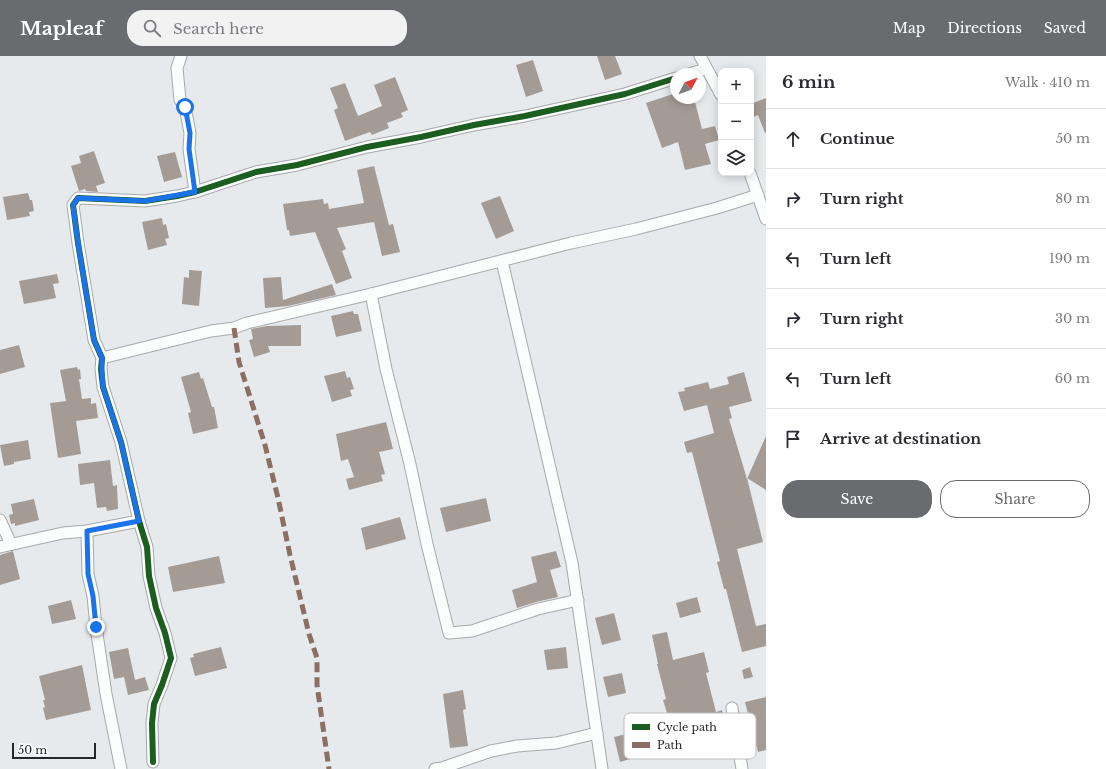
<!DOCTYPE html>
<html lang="en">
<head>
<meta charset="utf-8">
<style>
	:root { --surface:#fff; --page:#f2f2f3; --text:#2b2b33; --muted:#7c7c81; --line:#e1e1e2; --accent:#696b6e }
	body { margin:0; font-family:"Libre Baskerville",serif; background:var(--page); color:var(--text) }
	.controls { position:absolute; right:12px; top:12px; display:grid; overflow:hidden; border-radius:8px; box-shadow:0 2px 10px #0003 }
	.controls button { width:36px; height:36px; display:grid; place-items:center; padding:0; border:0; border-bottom:1px solid var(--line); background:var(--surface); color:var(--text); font:20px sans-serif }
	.compass { position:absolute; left:670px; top:12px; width:36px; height:36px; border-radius:50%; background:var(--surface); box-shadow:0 2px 10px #0003; rotate:49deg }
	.scale { position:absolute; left:12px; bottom:10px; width:84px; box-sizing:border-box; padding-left:4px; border:2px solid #252729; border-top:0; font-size:11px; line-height:14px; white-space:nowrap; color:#252729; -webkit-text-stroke:3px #fff; paint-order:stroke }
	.stop { position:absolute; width:12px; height:12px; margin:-9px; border:3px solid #1a73e8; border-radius:50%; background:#fff }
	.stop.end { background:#1a73e8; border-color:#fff; box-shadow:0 1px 4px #0008 }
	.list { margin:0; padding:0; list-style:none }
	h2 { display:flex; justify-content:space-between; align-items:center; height:52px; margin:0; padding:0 16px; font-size:17px }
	h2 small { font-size:13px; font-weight:400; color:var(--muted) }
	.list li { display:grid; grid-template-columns:26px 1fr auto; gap:12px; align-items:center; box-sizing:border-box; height:60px; padding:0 16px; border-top:1px solid var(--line) }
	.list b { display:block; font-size:15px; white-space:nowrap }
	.list em { font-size:13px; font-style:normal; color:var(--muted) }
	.actions { display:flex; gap:8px; padding:12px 16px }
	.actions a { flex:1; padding:9px 0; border:1px solid var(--accent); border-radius:16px; text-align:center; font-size:14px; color:var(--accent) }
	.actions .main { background:var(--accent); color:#fff }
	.icon { flex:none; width:22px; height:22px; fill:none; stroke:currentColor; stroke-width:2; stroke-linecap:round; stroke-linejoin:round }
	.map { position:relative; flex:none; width:766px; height:713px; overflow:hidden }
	header { display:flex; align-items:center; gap:24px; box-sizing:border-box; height:56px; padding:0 20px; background:var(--accent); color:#fff }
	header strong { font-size:19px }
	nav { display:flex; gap:22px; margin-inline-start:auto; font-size:14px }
	.search { width:280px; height:36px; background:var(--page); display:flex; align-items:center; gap:10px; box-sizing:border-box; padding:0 14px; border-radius:16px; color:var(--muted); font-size:15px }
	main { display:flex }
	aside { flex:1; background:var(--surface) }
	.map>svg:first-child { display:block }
</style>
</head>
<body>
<header>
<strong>Mapleaf</strong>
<div class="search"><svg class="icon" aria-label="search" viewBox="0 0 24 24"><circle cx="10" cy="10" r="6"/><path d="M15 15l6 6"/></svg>Search here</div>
<nav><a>Map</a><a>Directions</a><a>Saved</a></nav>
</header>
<main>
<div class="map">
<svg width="766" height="713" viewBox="0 0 766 713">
	<rect width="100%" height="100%" fill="#e7eaed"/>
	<g fill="#a49b95">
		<path d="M597,0H615L622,18L605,24Z"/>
		<path d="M533,4L543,35L526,41L516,9Z"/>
		<path d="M395,21L408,54L401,57L403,61L387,67L389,72L372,79L370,76L345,85L334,54L338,52L330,32L345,27L358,60L382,50L374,29Z"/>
		<path d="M676,37V42H694L702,73L715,70L719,84L705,88L711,108L685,114L678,86L662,92L646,47Z"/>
		<path d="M766,42V77H765L758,59L751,62V48Z"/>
		<path d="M94,95L105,127L96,130L98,136L86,135L85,133L79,135L71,110L81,107L79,100Z"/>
		<path d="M175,96L182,121L164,126L157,100Z"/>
		<path d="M374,110L389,169L393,168L400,196L382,200L374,166L337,172L346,193L342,195L352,222L336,228L315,176L290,180L289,174H287L283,148L323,143L324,148L328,147L329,153L364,147L357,114Z"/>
		<path d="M28,137L30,144H32L34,155L29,156L30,160L7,164L3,141Z"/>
		<path d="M500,140L514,175L496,183L481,147Z"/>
		<path d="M162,162L163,169L166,168L169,182L165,183L167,189L148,194L142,166Z"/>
		<path d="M189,214L202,215L199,250L182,248L184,221L189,222Z"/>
		<path d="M57,218L59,227L53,228L56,242L24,248L19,225Z"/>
		<path d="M281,221L283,244L332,228L336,239L288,250L265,252L263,222Z"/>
		<path d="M353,255L354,258H358L362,275L336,281L331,260Z"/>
		<path d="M301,269V290H268L270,296L254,301L249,284L253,283L251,273L267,270Z"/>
		<path d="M19,289L25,311L0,318V294Z"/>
		<path d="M77,311L78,314L80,313L81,323H79L82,343L91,342V348L96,347L98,362L76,365L81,398L58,402L50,347L66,345L60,314Z"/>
		<path d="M345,315L347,322L350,321L354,333L350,334L352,340L332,346L324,320Z"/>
		<path d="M199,316L201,323L203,322L212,351H214L218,372L193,378L188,357L191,356L181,321Z"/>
		<path d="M744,316L752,345L729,351L732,362L729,363L747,423L766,380V434L747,422L763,486L737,493L756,570L766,568V590L742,596L726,533H724L717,506L720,505L692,396L687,397L684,386L714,377L707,349L684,355L678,336L685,335L684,332L708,326L710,333L729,328L727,321Z"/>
		<path d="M386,366L393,393L379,396L385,418L381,419L383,425L349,434L346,423L354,421L348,403L341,405L336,378Z"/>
		<path d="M28,384L31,403L14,406V408L4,410L0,389Z"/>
		<path d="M110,404L113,430L117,429L118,453L107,455L106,451L97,452L94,427L80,429L78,408Z"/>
		<path d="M486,442L491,465L446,476L440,452Z"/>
		<path d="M34,443L39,464L15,470V467L11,468L9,459L13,458L11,448Z"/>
		<path d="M400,461L406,483L366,494L361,472Z"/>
		<path d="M13,495L20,523L0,529V499Z"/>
		<path d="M556,495L561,511L550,514L558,541L536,546L517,552L512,534L537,526L531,501Z"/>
		<path d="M219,500L225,527L173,536L168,511Z"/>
		<path d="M697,541L701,556L680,562L676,547Z"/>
		<path d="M71,544L76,563L52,568L48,550Z"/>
		<path d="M614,557L621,584L602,589L595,562Z"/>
		<path d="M667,576L673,604L704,596L709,616L706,617L716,656L722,654L726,671L704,676L705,682L685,686L686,689L661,694L620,706L614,681L670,667L663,644L666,643L657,608H658L652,579Z"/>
		<path d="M221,591L227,612L195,620L190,602L194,601L193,598Z"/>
		<path d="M566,591L568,612L547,614L544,594Z"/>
		<path d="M128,592L135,624L145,621L149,634L128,639L124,621L114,623L109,596Z"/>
		<path d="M82,609L91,654L46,664L43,652L45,651L43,644H45L39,620Z"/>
		<path d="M750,611L753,621L744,623L742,614Z"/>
		<path d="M622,617L626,637L608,641L603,621Z"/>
		<path d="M463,634L466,653L463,654L468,690L450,692L443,638Z"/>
		<path d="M766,641V694L758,696L745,646Z"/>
	</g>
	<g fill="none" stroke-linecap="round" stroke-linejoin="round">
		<g stroke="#a7a9aa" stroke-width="13">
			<g id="minor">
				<path d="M181,0L177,12L180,44L185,51L190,77L189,93L195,136"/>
				<path d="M700,0L721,39"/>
				<path d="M689,18L706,13"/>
				<path d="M750,117L766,163"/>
				<path d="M502,205L572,507L602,713"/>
				<path d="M371,238L386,313L410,408L427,488L449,577L472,575L538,553L578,544"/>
				<path d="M102,302L211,275L234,272L247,267L371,238L571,187L636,173L717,152L758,139"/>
				<path d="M0,464L11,488"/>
				<path d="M87,475L88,518L93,540L96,571L106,638L121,713"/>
				<path d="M0,491L63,477L87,475L139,465"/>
				<path d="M732,652L742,713"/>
				<path d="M153,706L152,667L154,648L162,629L171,602L165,577L156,552L149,520L147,491L139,465L121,386L103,331L101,313L102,302L94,284L78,187L73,149L78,142L145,145L177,140L195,136L256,116L297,109L367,91L421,81L474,69L525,60L625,38L676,22"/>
				<path d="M435,713L442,712L491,695L517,690L556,687L597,677"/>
			</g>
		</g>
		<use href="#minor" stroke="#fbfcfc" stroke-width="11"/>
		<path stroke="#8d6e63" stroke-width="5" stroke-dasharray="10 5" stroke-linecap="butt" d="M234,272L239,306L265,389L278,442L290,499L309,578L317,602V629L329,713"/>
		<g stroke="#fff" stroke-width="8">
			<path id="cycleway" d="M153,706L152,667L154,648L162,629L171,602L165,577L156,552L149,520L147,491L139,465L121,386L103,331L101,313L102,302L94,284L78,187L73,149L78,142L145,145L177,140L195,136L256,116L297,109L367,91L421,81L474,69L525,60L625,38L676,22"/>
		</g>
		<use href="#cycleway" stroke="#1b5e20" stroke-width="6"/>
	</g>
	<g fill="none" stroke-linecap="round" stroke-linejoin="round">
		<path stroke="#1a73e8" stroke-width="5" d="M96,571L93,540L88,518L87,475L139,465L121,386L103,331L102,313V302L94,284L78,187L73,149L78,142L145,145L195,136L189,93L190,77L185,51"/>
	</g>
	<rect x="624" y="657" width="132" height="46" rx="6" fill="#fff" stroke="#bebebf" stroke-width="1"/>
	<rect x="632" y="668" width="18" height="6" fill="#1b5e20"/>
	<rect x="632" y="686" width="18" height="6" fill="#8d6e63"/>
	<g font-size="11" fill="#252729">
		<text x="657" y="675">Cycle path</text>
		<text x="657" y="693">Path</text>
	</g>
</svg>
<div class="controls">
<button>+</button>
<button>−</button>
<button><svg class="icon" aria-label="layers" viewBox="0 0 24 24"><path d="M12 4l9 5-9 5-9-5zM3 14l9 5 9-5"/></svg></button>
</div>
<svg class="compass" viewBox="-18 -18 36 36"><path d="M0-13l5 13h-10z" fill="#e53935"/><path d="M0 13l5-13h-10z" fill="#7c7c81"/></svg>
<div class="scale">50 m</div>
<div class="stop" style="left:185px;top:51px"></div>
<div class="stop end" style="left:96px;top:571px"></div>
</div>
<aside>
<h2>6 min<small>Walk · 410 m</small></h2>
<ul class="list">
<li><svg class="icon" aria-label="ahead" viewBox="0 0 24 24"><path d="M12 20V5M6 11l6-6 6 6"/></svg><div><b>Continue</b></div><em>50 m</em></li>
<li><svg class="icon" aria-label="right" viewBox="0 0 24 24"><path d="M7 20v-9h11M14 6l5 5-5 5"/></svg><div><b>Turn right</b></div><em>80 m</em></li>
<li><svg class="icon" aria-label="left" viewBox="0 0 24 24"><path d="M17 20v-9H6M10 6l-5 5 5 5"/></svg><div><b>Turn left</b></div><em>190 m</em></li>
<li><svg class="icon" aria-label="right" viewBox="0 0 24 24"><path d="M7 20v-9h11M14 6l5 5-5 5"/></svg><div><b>Turn right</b></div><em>30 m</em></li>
<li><svg class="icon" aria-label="left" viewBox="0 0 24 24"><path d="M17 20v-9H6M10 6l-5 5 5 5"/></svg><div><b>Turn left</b></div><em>60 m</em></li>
<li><svg class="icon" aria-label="arrive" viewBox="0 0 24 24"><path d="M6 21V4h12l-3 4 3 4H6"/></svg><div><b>Arrive at destination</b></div></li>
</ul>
<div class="actions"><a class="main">Save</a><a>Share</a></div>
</aside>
</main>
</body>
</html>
